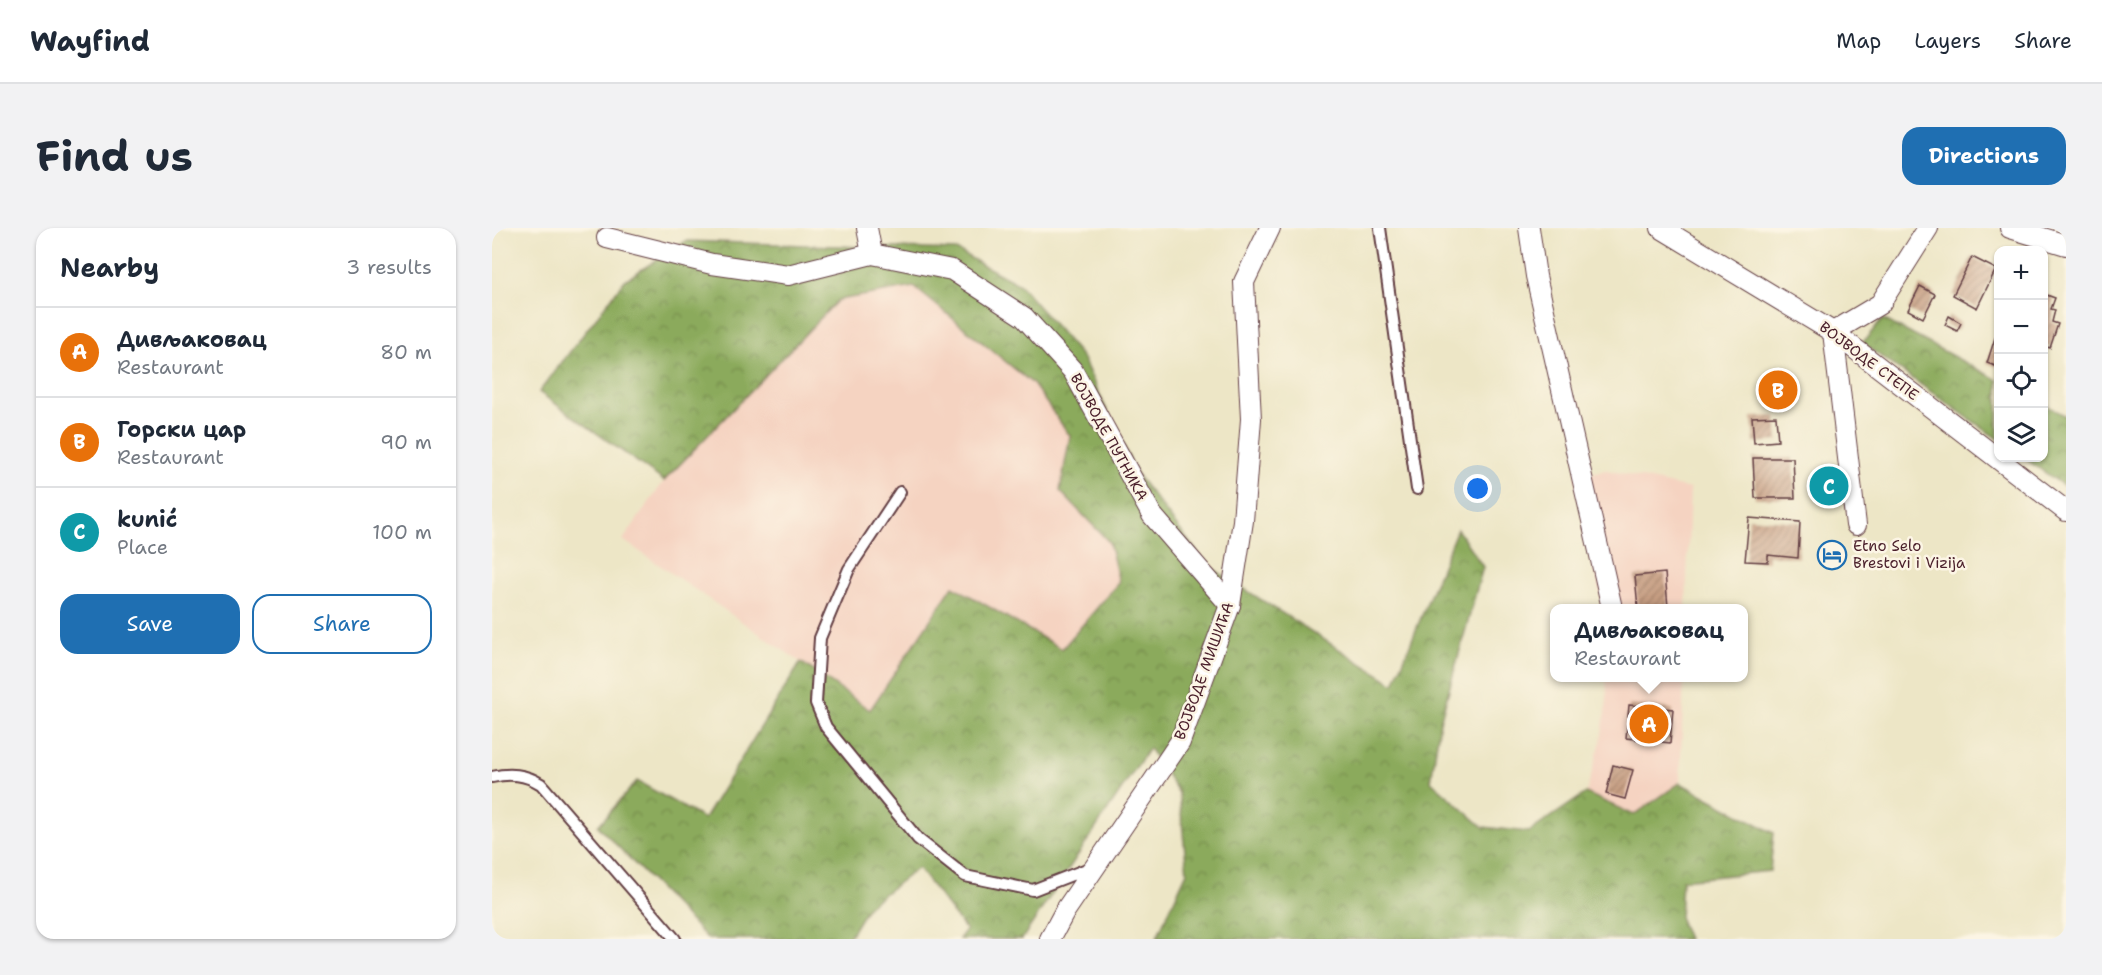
<!DOCTYPE html>
<html lang="en">
<head>
<meta charset="utf-8">
<style>
	:root { --surface:#fff; --page:#f2f2f3; --text:#1f2937; --muted:#747a83; --line:#e0e1e3; --accent:#1f6fb2 }
	body { margin:0; font-family:"Shantell Sans",sans-serif; background:var(--page); color:var(--text) }
	.controls { position:absolute; right:18px; top:18px; display:grid; overflow:hidden; border-radius:12px; box-shadow:0 2px 4px #0004 }
	.controls button { width:54px; height:54px; display:grid; place-items:center; padding:0; border:0; border-bottom:2px solid var(--line); background:var(--surface); color:var(--text); font:30px sans-serif }
	.you { position:absolute; left:986px; top:261px; width:21px; height:21px; margin:-15px; border:4px solid #fff; border-radius:50%; background:#1a73e8; box-shadow:0 0 0 9px #1a73e833 }
	.badge { display:grid; place-items:center; width:39px; height:39px; border-radius:50%; background:var(--accent); color:#fff; font-size:20px; font-weight:700 }
	.pin { position:absolute; translate:-50% -50%; border:3px solid #fff; box-shadow:0 2px 6px #0006 }
	.popup { position:absolute; left:1058px; top:376px; width:198px; height:78px; box-sizing:border-box; display:grid; place-content:center; border-radius:12px; background:var(--surface); filter:drop-shadow(0 2px 4px #0005); font-size:20px; white-space:nowrap; color:var(--muted) }
	.popup b { font-size:22px; color:var(--text) }
	.popup::after { content:''; position:absolute; left:50%; top:100%; margin-left:-12px; border:12px solid transparent; border-top-color:var(--surface) }
	.list { margin:0; padding:0; list-style:none }
	h2 { display:flex; justify-content:space-between; align-items:center; height:78px; margin:0; padding:0 24px; font-size:26px }
	h2 small { font-size:20px; font-weight:400; color:var(--muted) }
	.list li { display:grid; grid-template-columns:39px 1fr auto; gap:18px; align-items:center; box-sizing:border-box; height:90px; padding:0 24px; border-top:2px solid var(--line) }
	.list b { display:block; font-size:22px; white-space:nowrap }
	.list p { margin:0; font-size:20px; white-space:nowrap; color:var(--muted) }
	.list em { font-size:20px; font-style:normal; color:var(--muted) }
	.actions { display:flex; gap:12px; padding:18px 24px }
	.actions a { flex:1; padding:14px 0; border:2px solid var(--accent); border-radius:18px; text-align:center; font-size:21px; color:var(--accent) }
	.actions .main { background:var(--accent); color:#fff }
	.icon { flex:none; width:33px; height:33px; fill:none; stroke:currentColor; stroke-width:2; stroke-linecap:round; stroke-linejoin:round }
	.map { position:relative; flex:none; width:1574px; height:711px; overflow:hidden; border-radius:18px }
	header { display:flex; align-items:center; gap:36px; box-sizing:border-box; height:84px; padding:0 30px; background:var(--surface); border-bottom:2px solid var(--line) }
	header strong { font-size:28px }
	nav { display:flex; gap:33px; margin-inline-start:auto; font-size:21px }
	.intro { display:flex; align-items:center; justify-content:space-between; box-sizing:border-box; height:144px; padding:0 36px }
	h1 { margin:0; font-size:42px }
	.button { padding:15px 27px; border-radius:18px; background:var(--accent); color:#fff; font-size:21px; font-weight:700 }
	main { display:flex; gap:36px; padding:0 36px }
	aside { flex:1; background:var(--surface); border-radius:18px; box-shadow:0 2px 4px #0004 }
	.map>svg:first-child { display:block }
</style>
</head>
<body>
<header>
<strong>Wayfind</strong>
<nav><a>Map</a><a>Layers</a><a>Share</a></nav>
</header>
<div class="intro"><h1>Find us</h1><a class="button">Directions</a></div>
<main>
<aside>
<h2>Nearby<small>3 results</small></h2>
<ul class="list">
<li><span class="badge" style="background:#e8710a">A</span><div><b>Дивљаковац</b><p>Restaurant</p></div><em>80 m</em></li>
<li><span class="badge" style="background:#e8710a">B</span><div><b>Горски цар</b><p>Restaurant</p></div><em>90 m</em></li>
<li><span class="badge" style="background:#0f9aa8">C</span><div><b>kunić</b><p>Place</p></div><em>100 m</em></li>
</ul>
<div class="actions"><a class="main">Save</a><a>Share</a></div>
</aside>
<div class="map">
<svg width="1574" height="711" viewBox="0 0 1574 711">
	<defs>
		<pattern id="forest-crowns" width="20" height="18" patternUnits="userSpaceOnUse" patternTransform="scale(1.5)"><rect width="20" height="18" fill="#8baa5c"/><path d="M2 6a3 3 0 1 1 6 0M12 15a3 3 0 1 1 6 0" fill="none" stroke="#748a4c"/></pattern>
		<pattern id="building-hatch" width="6" height="6" patternUnits="userSpaceOnUse" patternTransform="scale(1.5)"><rect width="6" height="6" fill="#c79f83"/><path d="M-1 1l2-2M0 6l6-6M5 7l2-2" fill="none" stroke="#a4816b"/></pattern>
	</defs>
	<rect width="100%" height="100%" fill="#fcf5e5"/>
	<filter id="ink" filterUnits="userSpaceOnUse"><feTurbulence type="fractalNoise" baseFrequency=".0167" numOctaves="2"/><feDisplacementMap in="SourceGraphic" scale="12" xChannelSelector="R" yChannelSelector="G"/><feConvolveMatrix kernelMatrix="1 2 1 2 8 2 1 2 1" color-interpolation-filters="sRGB"/></filter>
	<filter id="wash" filterUnits="userSpaceOnUse"><feTurbulence type="fractalNoise" baseFrequency=".008" numOctaves="4" result="noise"/><feDisplacementMap in="SourceGraphic" scale="24" xChannelSelector="R" yChannelSelector="G"/><feGaussianBlur stdDeviation="1.35" result="paint"/><feColorMatrix in="noise" values="0 0 0 0 0 0 0 0 0 0 0 0 0 0 0 0 0 1.4 0 .05"/><feComposite in="paint" operator="in"/></filter>
	<g filter="url(#wash)">
		<rect width="100%" height="100%" fill="#ede6c6"/>
		<g fill="#f5d3c1">
			<path d="M422,59L541,156L578,208L568,263L617,314L627,354L570,421L461,358L378,482L131,312L172,253L346,72Z"/>
			<path d="M1115,242L1198,261L1194,380H1111L1083,248Z"/>
			<path d="M1114,450H1192L1188,555L1142,587L1094,565L1109,513L1115,472Z"/>
		</g>
		<g fill="url(#forest-crowns)" stroke="#6a6444" stroke-width="1.5">
			<path d="M194,13L464,22L528,57L590,129L645,247L716,338L902,456L965,301L991,339L948,494L939,553L991,599L1037,604L1094,565L1142,587L1188,555L1282,605L1278,643L1190,652L1188,691L1196,711H664L695,644L687,565L657,520L530,711H467L474,702L426,640L376,678L356,711H216L106,598L145,553L212,591L309,434L378,482L461,358L570,421L627,354L617,314L568,263L578,208L541,156L422,59L346,72L172,253L47,164L133,52Z"/>
			<path d="M1391,91L1506,152V211L1370,115Z"/>
			<path d="M1552,176L1574,188V259L1532,230H1552Z"/>
		</g>
		<g id="blocks">
			<g fill="url(#building-hatch)">
				<path d="M1480,29L1504,41L1485,80L1461,67Z"/>
				<path d="M1428,58L1443,66L1431,90L1416,82Z"/>
				<path d="M1552,66L1563,70L1559,81L1563,82L1560,94L1566,96L1558,120L1552,118Z"/>
				<path d="M1457,88L1469,95L1465,103L1453,97Z"/>
				<path d="M1503,110L1506,111V139L1495,135Z"/>
				<path d="M1279,150L1293,151L1292,174H1278Z"/>
				<path d="M1284,188L1286,213L1262,215L1260,189Z"/>
				<path d="M1261,230H1301L1303,270H1263Z"/>
				<path d="M1257,290L1308,294L1306,330L1276,327V334L1253,333Z"/>
				<path d="M1173,345L1176,379L1146,380L1143,348Z"/>
				<path d="M1137,477L1181,481L1178,515L1134,510Z"/>
				<path d="M1121,537L1141,542L1133,571L1114,566Z"/>
			</g>
		</g>
	</g>
	<g filter="url(#ink)">
		<use href="#blocks" fill-opacity="0" stroke="#623d42" stroke-width="1.5"/>
		<g fill="none" stroke-linecap="round" stroke-linejoin="round">
			<g stroke="#623d42" stroke-width="14">
				<g id="lane">
					<path d="M888,0L925,261"/>
					<path d="M408,264L357,341L328,410L324,475L334,499L426,611L473,648L541,662L600,639"/>
					<path d="M0,549C18,545 33,546 49,556L183,711"/>
				</g>
			</g>
			<g stroke="#623d42" stroke-width="22">
				<g id="street">
					<path d="M375,0L380,26"/>
					<path d="M1037,0L1044,48L1120,380"/>
					<path d="M1169,0L1341,104L1574,283"/>
					<path d="M1518,0L1574,17"/>
					<path d="M115,10L220,36L296,47L380,26L460,42L532,89L581,143L660,287L738,377"/>
					<path d="M1364,297L1341,104L1388,76L1436,0"/>
					<path d="M558,711L573,683L688,514L738,377L751,293L759,191L752,54L778,0"/>
				</g>
			</g>
			<use href="#lane" stroke="#fff" stroke-width="10"/>
			<use href="#street" stroke="#fff" stroke-width="20"/>
		</g>
	</g>
	<defs>
		<g id="hotel-ring" transform="scale(1.5)"><circle r="9.5" fill="#fcf5e5" stroke="#1f6fb2" stroke-width="1.5"/><path d="M-6-4.5h1.5V1H6V5H4.5V3h-9V5H-6ZM-4 0a1.8 1.8 0 1 1 3.6 0ZM.5 0V-2.5h3Q6-2.5 6 0Z" fill="#1f6fb2"/></g>
	</defs>
	<g fill-rule="evenodd">
		<use href="#hotel-ring" x="1340" y="327"/>
	</g>
	<g text-anchor="middle" stroke-width="5" stroke-linejoin="round" paint-order="stroke">
		<g font-size="15" fill="#4a1f2b" stroke="#fcf5e5">
			<text transform="translate(1377 133) rotate(37)" y="5">ВОЈВОДЕ СТЕПЕ</text>
			<text transform="translate(617 209) rotate(61)" y="5">ВОЈВОДЕ ПУТНИКА</text>
			<text transform="translate(712 443) rotate(-70)" y="5">ВОЈВОДЕ МИШИЋА</text>
		</g>
		<g font-size="15" fill="#4a1f2b" stroke="#fcf5e5" text-anchor="start">
			<text x="1361" y="323">Etno Selo<tspan x="1361" dy="17">Brestovi i Vizija</tspan></text>
		</g>
	</g>
</svg>
<div class="controls">
<button>+</button>
<button>−</button>
<button><svg class="icon" aria-label="locate" viewBox="0 0 24 24"><circle cx="12" cy="12" r="6"/><path d="M12 2v4M12 18v4M2 12h4M18 12h4"/></svg></button>
<button><svg class="icon" aria-label="layers" viewBox="0 0 24 24"><path d="M12 4l9 5-9 5-9-5zM3 14l9 5 9-5"/></svg></button>
</div>
<div class="you"></div>
<div class="pin badge" style="left:1157px;top:496px;background:#e8710a">A</div>
<div class="popup"><b>Дивљаковац</b>Restaurant</div>
<div class="pin badge" style="left:1286px;top:162px;background:#e8710a">B</div>
<div class="pin badge" style="left:1337px;top:258px;background:#0f9aa8">C</div>
</div>
</main>
</body>
</html>
